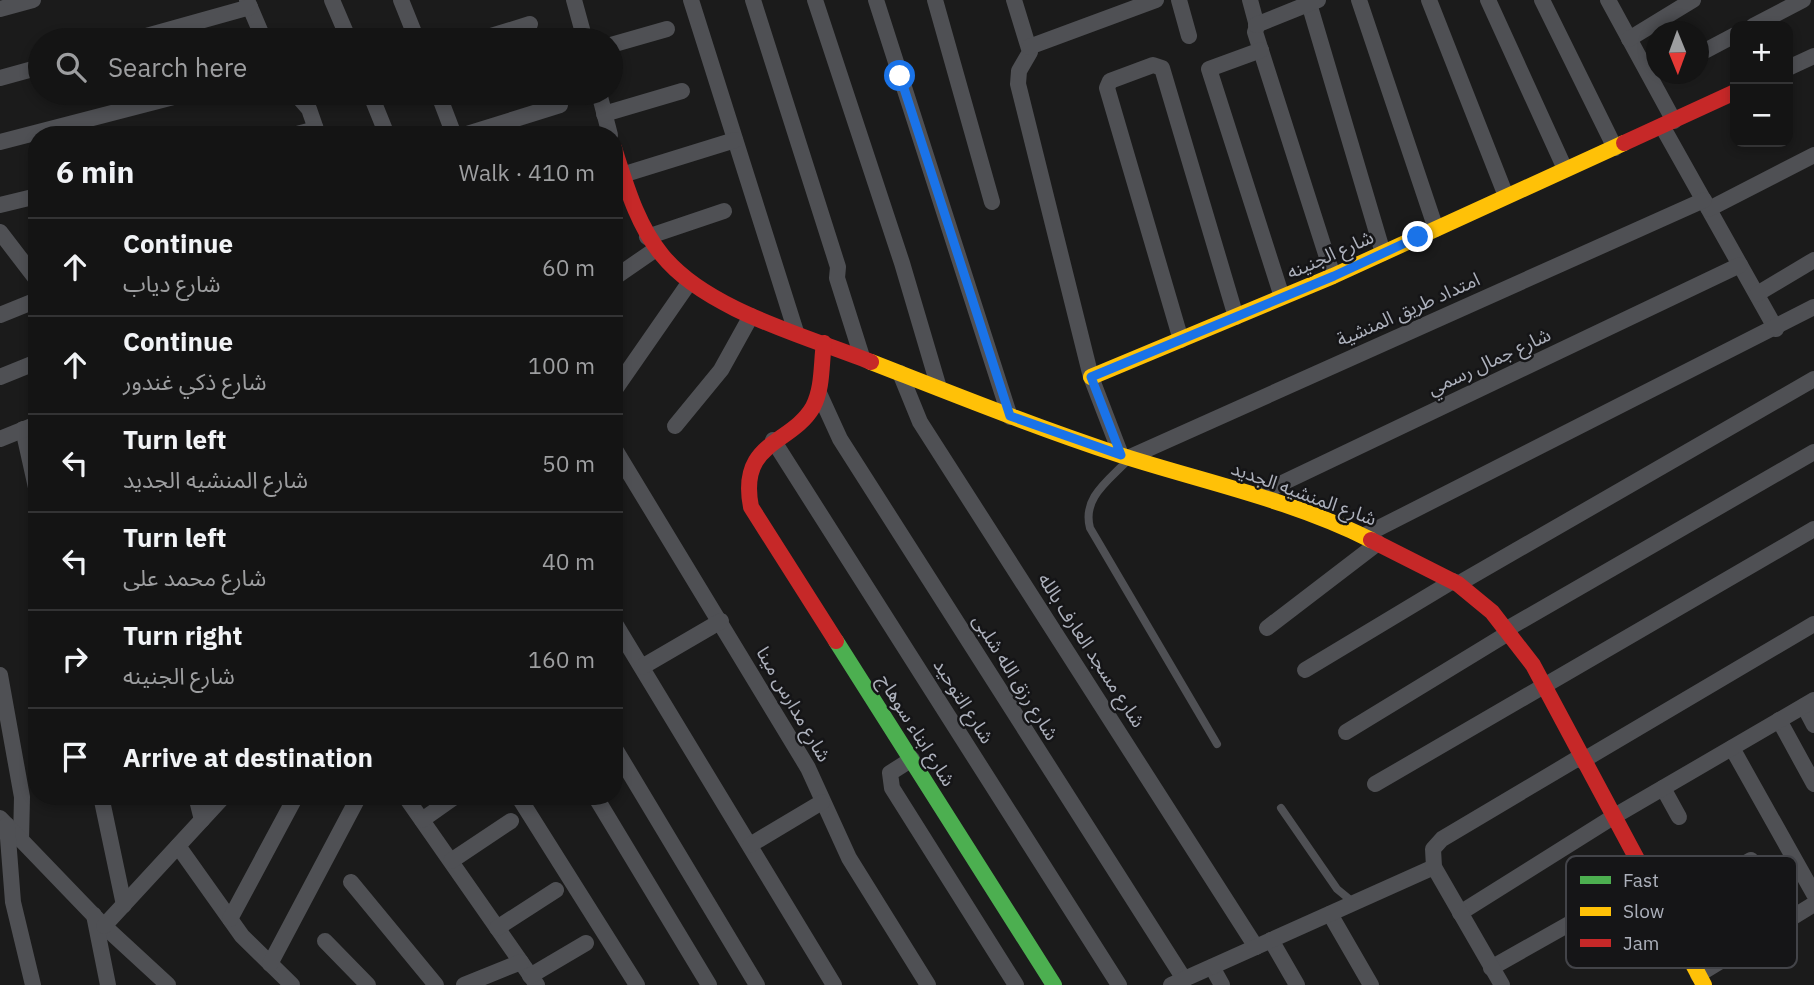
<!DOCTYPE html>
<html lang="en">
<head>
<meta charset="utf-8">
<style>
	:root { --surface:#141414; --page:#212122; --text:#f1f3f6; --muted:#9d9ea0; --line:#333334 }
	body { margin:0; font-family:"IBM Plex Sans","Noto Sans Arabic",sans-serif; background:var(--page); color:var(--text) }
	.controls { position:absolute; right:21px; top:21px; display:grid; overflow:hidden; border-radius:14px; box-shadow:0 4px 10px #0003 }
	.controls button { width:63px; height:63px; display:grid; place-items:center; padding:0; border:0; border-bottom:2px solid var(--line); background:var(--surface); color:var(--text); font:35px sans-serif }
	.compass { position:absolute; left:1646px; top:21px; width:63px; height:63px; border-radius:50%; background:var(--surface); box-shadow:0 4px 10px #0003; rotate:179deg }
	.stop { position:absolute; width:21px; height:21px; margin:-16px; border:5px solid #1a73e8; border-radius:50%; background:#fff }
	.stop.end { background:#1a73e8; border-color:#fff; box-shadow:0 2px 7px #0008 }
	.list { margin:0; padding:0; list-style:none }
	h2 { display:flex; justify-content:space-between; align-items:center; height:91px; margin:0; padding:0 28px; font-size:30px }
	h2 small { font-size:23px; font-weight:400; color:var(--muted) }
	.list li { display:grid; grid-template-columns:46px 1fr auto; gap:21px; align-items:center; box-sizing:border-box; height:98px; padding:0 28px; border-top:2px solid var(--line) }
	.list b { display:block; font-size:26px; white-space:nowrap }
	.list p { margin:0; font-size:23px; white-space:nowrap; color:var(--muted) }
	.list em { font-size:23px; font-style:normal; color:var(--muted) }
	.icon { flex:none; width:38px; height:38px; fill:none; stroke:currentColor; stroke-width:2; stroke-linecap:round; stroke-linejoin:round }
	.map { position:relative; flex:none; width:1814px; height:985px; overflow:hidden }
	.search { position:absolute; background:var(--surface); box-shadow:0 4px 10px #0003; left:28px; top:28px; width:595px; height:77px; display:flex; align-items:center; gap:18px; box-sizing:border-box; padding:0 24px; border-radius:38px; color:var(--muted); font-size:26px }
	.panel { position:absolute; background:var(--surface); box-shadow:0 4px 10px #0003; left:28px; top:126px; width:595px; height:679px; border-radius:28px }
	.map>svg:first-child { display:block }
</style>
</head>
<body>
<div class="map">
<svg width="1814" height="985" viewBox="0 0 1814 985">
	<rect width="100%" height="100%" fill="#1b1b1b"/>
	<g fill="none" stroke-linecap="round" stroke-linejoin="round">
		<g stroke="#4f5054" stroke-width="8">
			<path d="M1127,461C1108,481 1082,498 1090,528L1217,744"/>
			<path d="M1281,808L1337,889L1354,903"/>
		</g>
		<g stroke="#4f5054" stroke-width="16">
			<path d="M247,0L264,40"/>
			<path d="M332,0L349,40"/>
			<path d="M401,0L417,40"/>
			<path d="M574,0L585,40"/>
			<path d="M691,0L796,332"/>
			<path d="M753,0L838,267L837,278L862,357"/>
			<path d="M815,0L902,263L939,388"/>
			<path d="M876,0L1010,417"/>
			<path d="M935,0L992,202"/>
			<path d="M1014,0L1030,52L1019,71L1018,84L1091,377L1121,455"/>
			<path d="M1179,0L1189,36"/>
			<path d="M1250,0L1257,26L1255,32L1333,276"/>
			<path d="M1308,0L1383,253"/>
			<path d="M1359,0L1436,229"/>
			<path d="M1429,0L1506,196"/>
			<path d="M1488,0L1565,169"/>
			<path d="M1542,0L1615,148"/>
			<path d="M1608,0L1674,121"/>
			<path d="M0,9L33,0"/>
			<path d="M1256,25L1318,0"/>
			<path d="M1753,26L1803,0"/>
			<path d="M1629,39L1693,0"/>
			<path d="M132,40L250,7"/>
			<path d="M478,40L530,24"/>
			<path d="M611,45L667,29"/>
			<path d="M1029,47L1156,0"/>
			<path d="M1261,50L1209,69L1282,297"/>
			<path d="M1699,54L1735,35"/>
			<path d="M1788,68L1814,56"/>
			<path d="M0,78L40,67"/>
			<path d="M295,93L309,109L318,135"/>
			<path d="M370,93L387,135"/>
			<path d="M438,93L454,135"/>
			<path d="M599,93L610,135"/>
			<path d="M441,100L463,93"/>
			<path d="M604,114L682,91"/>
			<path d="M1662,126L1776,329"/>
			<path d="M293,135L316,129"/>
			<path d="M464,135L560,105"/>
			<path d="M0,142L189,93"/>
			<path d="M622,175L735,140"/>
			<path d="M0,205L37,196"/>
			<path d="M1709,209L1814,155"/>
			<path d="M0,232L37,280"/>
			<path d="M647,237L724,211"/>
			<path d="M614,278L656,249"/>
			<path d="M1757,294L1814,260"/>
			<path d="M0,315L37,300"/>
			<path d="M1181,340L1107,88L1110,81L1153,65L1162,68L1236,317"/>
			<path d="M900,373L920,422L1256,947"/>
			<path d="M0,377L37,362"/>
			<path d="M614,391L689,283"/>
			<path d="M819,393L840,439L1184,979"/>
			<path d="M675,426L721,370L751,316"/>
			<path d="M23,429L37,492"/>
			<path d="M0,439L37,424"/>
			<path d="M773,440L1119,985"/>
			<path d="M614,448L808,768L849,858L928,985"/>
			<path d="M1130,457L1704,200"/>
			<path d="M1257,495L1740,265"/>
			<path d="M1363,536L1814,307"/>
			<path d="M1458,584L1814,379"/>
			<path d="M614,622L834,985"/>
			<path d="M1267,628L1378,543"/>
			<path d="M1507,629L1814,452"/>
			<path d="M642,667L721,621"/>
			<path d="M1305,670L1453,581"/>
			<path d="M0,675L22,797L21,840"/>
			<path d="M1804,706L1814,725"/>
			<path d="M1779,720L1814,784"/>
			<path d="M1346,732L1510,632"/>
			<path d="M614,747L757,985"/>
			<path d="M1732,748L1814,894"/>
			<path d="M912,759L890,773L892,788L1016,985"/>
			<path d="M1582,761L1814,624"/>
			<path d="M1375,784L1814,529"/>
			<path d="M1663,788L1679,817"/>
			<path d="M101,796L124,905"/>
			<path d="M196,796L202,820"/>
			<path d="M405,796L537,985"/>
			<path d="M518,796L637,985"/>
			<path d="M595,796L709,985"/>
			<path d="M0,818L104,926L168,985"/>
			<path d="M422,820L456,796"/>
			<path d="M7,825L13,902L33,985"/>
			<path d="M750,845L822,802"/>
			<path d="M178,846L242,936L292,985"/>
			<path d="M451,861L511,821"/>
			<path d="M351,882L436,985"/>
			<path d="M1663,910L1751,860"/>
			<path d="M1460,913L1613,817L1814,700"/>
			<path d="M1330,914L1371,985"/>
			<path d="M94,915L108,985"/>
			<path d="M230,919L296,796"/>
			<path d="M104,926L224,796"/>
			<path d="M497,928L556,890"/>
			<path d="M1271,940L1297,985"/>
			<path d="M325,941L368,985"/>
			<path d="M270,964L359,796"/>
			<path d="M1212,967L1222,985"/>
			<path d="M1491,968L1647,880"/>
			<path d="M1698,975L1814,904"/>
			<path d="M530,976L586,943"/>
			<path d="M464,985L521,962"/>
			<path d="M1171,985L1434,867"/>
			<path d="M1502,985L1434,867L1433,849L1442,839L1580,757"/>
		</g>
		<path stroke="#4caf50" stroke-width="16" d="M836,641L1054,985"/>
		<g stroke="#ffc107" stroke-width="16">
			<path d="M871,362C953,394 1035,427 1120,455C1204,482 1292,500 1371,540"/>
			<path d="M1091,377L1333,276L1624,143"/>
			<path d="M1653,889L1704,985"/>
		</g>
		<g stroke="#c62828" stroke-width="16">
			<path d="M1624,143L1735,92"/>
			<path d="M614,148C626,185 637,225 662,255C706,310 806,336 871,362"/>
			<path d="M824,343C821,364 823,388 813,407C791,445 738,441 751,507L836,641"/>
			<path d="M1371,540L1458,584L1492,612L1533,665L1653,889"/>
		</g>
	</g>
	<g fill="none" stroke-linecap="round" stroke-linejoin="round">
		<path stroke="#1a73e8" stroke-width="9" d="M900,76L1010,416L1121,455L1091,377L1334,276L1418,237"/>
	</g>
	<g text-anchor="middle" stroke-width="5" stroke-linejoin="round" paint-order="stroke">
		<g font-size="19" fill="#adb1bc" stroke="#151517">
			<text transform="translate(1330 254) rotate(-24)" y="7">شارع الجنينه</text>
			<text transform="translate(1408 309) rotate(-24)" y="7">امتداد طريق المنشية</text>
			<text transform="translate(1489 361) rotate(-25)" y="7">شارع جمال رسمي</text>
			<text transform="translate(1304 493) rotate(20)" y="7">شارع المنشيه الجديد</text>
			<text transform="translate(1092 650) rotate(57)" y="7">شارع مسجد العارف بالله</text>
			<text transform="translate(1016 677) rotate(58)" y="7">شارع رزق الله شلبى</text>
			<text transform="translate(964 701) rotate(58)" y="7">شارع التوحيد</text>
			<text transform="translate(794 704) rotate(60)" y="7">شارع مدارس مينا</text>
			<text transform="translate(917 730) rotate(58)" y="7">شارع ابناء سوهاج</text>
		</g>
	</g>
	<rect x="1566" y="856" width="231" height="112" rx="10" fill="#151517" stroke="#434449" stroke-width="2"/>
	<rect x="1580" y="876" width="31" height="8" fill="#4caf50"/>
	<rect x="1580" y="907" width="31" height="9" fill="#ffc107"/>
	<rect x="1580" y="939" width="31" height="8" fill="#c62828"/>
	<g font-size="19" fill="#adb1bc">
		<text x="1623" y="887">Fast</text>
		<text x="1623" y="918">Slow</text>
		<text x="1623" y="950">Jam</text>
	</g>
</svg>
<div class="controls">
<button>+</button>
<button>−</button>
</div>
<svg class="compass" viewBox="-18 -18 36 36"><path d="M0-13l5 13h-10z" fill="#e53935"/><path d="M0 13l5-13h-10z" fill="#9d9ea0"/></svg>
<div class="stop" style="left:900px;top:76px"></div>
<div class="stop end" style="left:1418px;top:237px"></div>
<div class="search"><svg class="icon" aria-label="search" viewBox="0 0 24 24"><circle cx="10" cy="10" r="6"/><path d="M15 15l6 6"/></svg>Search here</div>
<section class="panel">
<h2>6 min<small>Walk · 410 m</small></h2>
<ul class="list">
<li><svg class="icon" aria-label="ahead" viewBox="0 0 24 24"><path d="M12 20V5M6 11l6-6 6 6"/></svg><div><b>Continue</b><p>شارع دياب</p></div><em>60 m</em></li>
<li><svg class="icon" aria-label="ahead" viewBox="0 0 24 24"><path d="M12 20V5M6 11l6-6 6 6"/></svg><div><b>Continue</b><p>شارع ذكي غندور</p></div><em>100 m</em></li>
<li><svg class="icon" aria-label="left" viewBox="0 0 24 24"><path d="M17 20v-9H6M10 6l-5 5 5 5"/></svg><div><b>Turn left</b><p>شارع المنشيه الجديد</p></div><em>50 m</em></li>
<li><svg class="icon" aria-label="left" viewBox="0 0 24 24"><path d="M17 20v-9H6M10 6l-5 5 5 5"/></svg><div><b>Turn left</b><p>شارع محمد على</p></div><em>40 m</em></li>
<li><svg class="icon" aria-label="right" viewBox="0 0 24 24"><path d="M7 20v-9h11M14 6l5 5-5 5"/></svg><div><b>Turn right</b><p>شارع الجنينه</p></div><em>160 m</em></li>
<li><svg class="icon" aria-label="arrive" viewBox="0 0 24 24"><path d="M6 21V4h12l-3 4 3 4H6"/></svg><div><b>Arrive at destination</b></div></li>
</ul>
</section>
</div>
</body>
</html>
